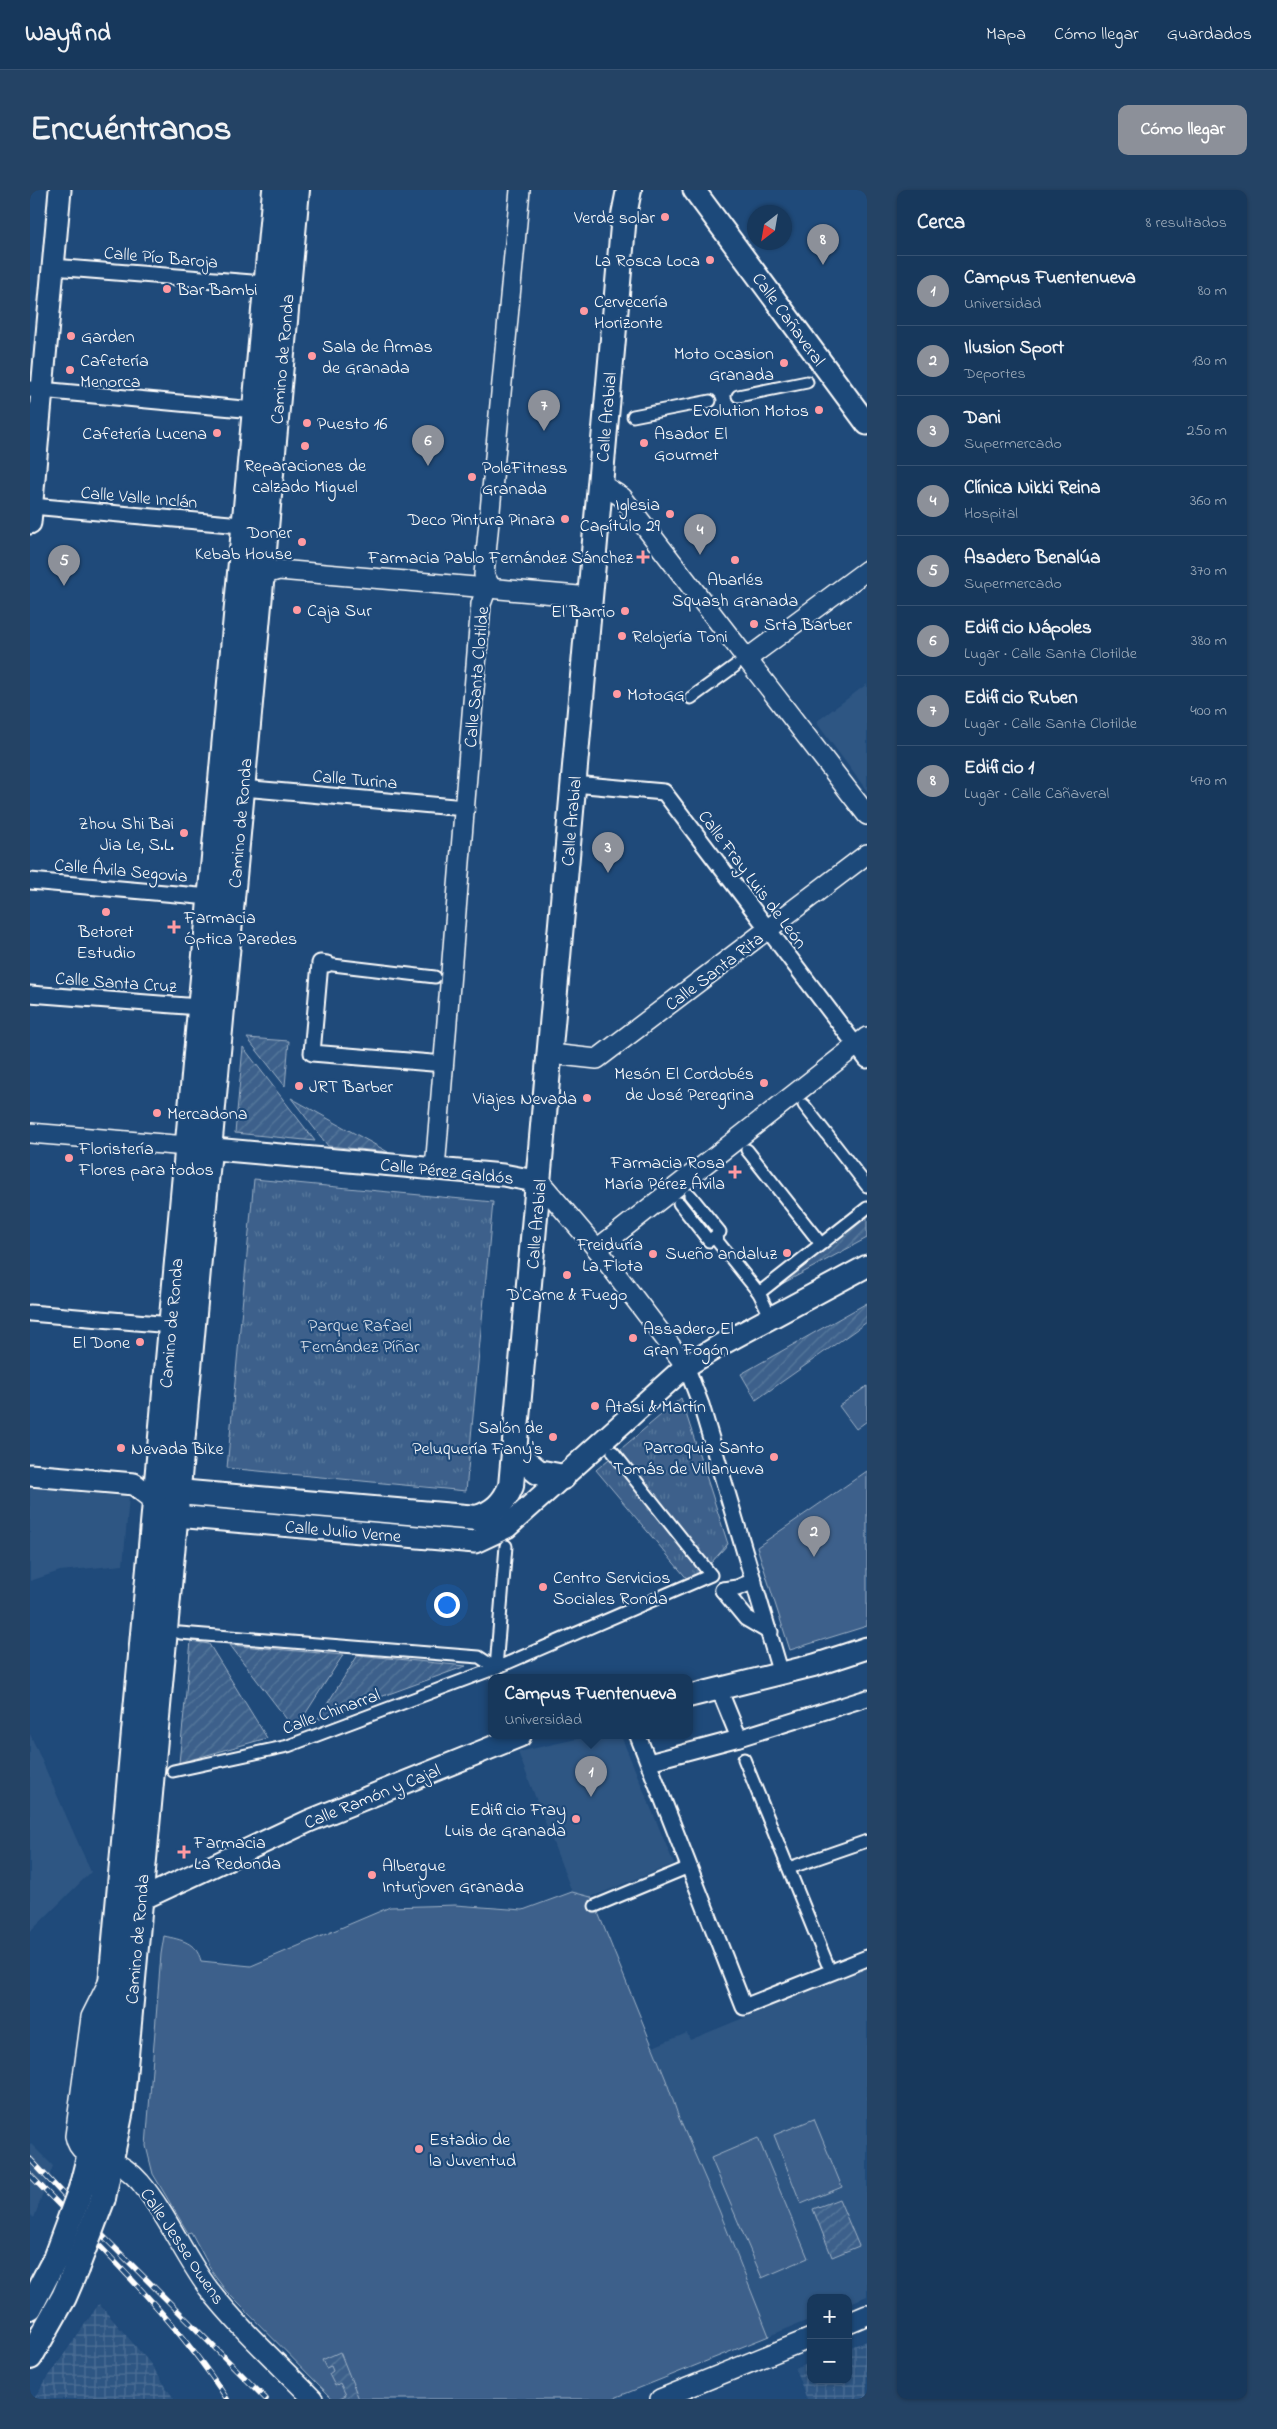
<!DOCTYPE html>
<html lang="es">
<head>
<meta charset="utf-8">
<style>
	:root { --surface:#17385c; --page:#244365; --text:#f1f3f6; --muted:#9eacbb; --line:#365272; --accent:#8c9099 }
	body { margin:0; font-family:"Indie Flower",sans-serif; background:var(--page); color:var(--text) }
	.controls { position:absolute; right:15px; bottom:15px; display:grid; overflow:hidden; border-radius:10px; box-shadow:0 1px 4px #0004 }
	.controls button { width:45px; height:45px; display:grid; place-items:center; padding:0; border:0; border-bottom:1px solid var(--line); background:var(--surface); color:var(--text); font:25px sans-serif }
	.compass { position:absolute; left:717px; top:15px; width:45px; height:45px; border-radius:50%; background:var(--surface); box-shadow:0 1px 4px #0004; rotate:211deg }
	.you { position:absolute; left:416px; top:1414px; width:18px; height:18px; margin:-12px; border:4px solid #fff; border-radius:50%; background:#1a73e8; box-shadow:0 0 0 8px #1a73e833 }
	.badge { display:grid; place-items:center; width:32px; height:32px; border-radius:50%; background:var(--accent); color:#fff; font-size:16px; font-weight:700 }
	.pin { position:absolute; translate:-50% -41px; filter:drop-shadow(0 1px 2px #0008) }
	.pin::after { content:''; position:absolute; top:26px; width:18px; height:15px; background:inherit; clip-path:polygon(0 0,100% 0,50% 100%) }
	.popup { position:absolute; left:458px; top:1484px; width:205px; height:65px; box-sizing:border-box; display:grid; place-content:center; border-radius:10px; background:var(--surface); filter:drop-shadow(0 1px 4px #0005); font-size:16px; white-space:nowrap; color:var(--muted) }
	.popup b { font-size:19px; color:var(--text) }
	.popup::after { content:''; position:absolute; left:50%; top:100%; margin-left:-10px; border:10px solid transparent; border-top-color:var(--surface) }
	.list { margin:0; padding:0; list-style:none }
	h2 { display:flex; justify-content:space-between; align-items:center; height:65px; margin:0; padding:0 20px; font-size:21px }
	h2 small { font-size:16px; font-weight:400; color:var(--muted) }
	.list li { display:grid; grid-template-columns:32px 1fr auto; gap:15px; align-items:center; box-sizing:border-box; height:70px; padding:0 20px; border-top:1px solid var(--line) }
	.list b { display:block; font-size:19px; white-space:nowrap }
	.list p { margin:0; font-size:16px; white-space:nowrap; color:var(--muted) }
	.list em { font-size:16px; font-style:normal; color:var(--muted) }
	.map { position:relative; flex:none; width:837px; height:2209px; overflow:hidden; border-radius:10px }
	header { display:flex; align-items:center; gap:30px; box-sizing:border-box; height:70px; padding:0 25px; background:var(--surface); border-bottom:1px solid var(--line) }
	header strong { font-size:24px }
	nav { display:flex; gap:28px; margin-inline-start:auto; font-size:18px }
	.intro { display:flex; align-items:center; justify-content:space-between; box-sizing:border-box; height:120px; padding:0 30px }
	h1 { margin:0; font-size:35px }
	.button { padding:12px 22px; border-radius:10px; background:var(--accent); color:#fff; font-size:18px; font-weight:700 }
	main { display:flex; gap:30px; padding:0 30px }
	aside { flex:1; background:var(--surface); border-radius:10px; box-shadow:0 1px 4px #0004 }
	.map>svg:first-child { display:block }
</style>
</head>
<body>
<header>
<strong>Wayfind</strong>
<nav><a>Mapa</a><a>Cómo llegar</a><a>Guardados</a></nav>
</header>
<div class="intro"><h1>Encuéntranos</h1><a class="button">Cómo llegar</a></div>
<main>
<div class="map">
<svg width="837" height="2209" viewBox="0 0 837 2209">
	<defs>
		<pattern id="industrial-grid" width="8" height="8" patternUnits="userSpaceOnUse" patternTransform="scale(1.25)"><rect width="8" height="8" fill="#2e5683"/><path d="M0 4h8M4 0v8" fill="none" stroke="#4d6f96"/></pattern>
		<pattern id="park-tufts" width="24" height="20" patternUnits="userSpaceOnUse" patternTransform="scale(1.25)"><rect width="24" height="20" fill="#3c618b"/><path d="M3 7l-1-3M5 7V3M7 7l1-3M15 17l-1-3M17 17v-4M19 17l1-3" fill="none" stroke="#59799c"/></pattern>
		<pattern id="garden-furrows" width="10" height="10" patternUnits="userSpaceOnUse" patternTransform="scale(1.25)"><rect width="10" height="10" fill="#3c618b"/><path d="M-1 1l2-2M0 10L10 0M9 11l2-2" fill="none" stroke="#59799c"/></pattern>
	</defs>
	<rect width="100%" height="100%" fill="#1f4a7a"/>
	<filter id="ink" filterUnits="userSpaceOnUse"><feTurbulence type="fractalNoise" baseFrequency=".02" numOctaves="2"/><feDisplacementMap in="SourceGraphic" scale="10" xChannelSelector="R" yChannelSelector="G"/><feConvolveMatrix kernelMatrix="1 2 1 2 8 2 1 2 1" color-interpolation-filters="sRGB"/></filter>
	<g filter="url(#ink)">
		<g fill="#2e5683">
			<path d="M837,494V601L786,532Z"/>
			<path d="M0,1298L99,1307L93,1375L30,1381L0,1391Z"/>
			<path d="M0,1544L61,1682L0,1742Z"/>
			<path d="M560,1546H591L644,1674L561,1707L542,1702L488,1562Z"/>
			<path d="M837,1777V2106L818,2114V2108H781V2129L739,2146L689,2020L649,1928L623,1857L657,1843L660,1850Z"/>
			<path d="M0,1953L23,1976L4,2028L0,2024Z"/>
		</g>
		<g fill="url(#industrial-grid)">
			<path d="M69,2114L120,2173L144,2209H3Z"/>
			<path d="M837,2151V2209H777L765,2179L781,2173V2190H818V2158Z"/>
		</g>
		<g fill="#3c618b" stroke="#9eb0c5">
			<path d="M837,1196V1231L826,1239L809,1216Z"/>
			<path d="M837,1281V1436L760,1460L727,1357Z"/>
			<path d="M542,1702L561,1707L569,1725L636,1890L649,1928L689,2020L739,2146L582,2209H303L196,2101L184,2085L161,2042L158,2043L123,1984L116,1956L131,1764L134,1746C152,1750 166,1752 171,1771L221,1776L360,1717L425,1715L493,1720Z"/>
			<path d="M784,1929L812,1997L771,2014L744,1945Z"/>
			<path d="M728,1948L778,2068L732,2088L681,1968Z"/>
		</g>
		<g fill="url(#park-tufts)" stroke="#9eb0c5">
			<path d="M224,989L463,1012L436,1301L197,1278Z"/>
			<path d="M651,1208L698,1354L672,1383L659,1391L566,1280Z"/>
		</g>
		<g fill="url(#garden-furrows)" stroke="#9eb0c5">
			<path d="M217,848L259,851L255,896Z"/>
			<path d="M213,857L285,951L205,943Z"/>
			<path d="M261,908L358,962L298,956Z"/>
			<path d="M837,1026V1048L750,1095L749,1094Z"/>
			<path d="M837,1113V1132L726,1210L711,1184Z"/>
			<path d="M161,1451L179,1454L237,1548L149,1573Z"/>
			<path d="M200,1455L313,1465L265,1540Z"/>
			<path d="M328,1465L436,1476L287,1530Z"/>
			<path d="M809,2009L829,2056L802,2067L783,2019Z"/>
			<path d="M310,2162L329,2209H308L316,2205L310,2193L305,2196L299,2184L303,2181L301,2176L296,2178L292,2170Z"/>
		</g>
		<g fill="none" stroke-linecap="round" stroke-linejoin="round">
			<g stroke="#fff" stroke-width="15">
				<g id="pedestrian">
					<path d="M708,206L777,192"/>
					<path d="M603,226L680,211"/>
					<path d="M661,508L705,476"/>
					<path d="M303,775L405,787"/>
					<path d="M774,915L837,996"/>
					<path d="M717,960L791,1054"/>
					<path d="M649,1013L679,1051L690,1042L660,1005"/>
					<path d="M684,1047L729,1103L741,1128"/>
					<path d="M729,1103L837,1018"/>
					<path d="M150,1443L449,1467L466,1478L476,1356"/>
					<path d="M714,1569L797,1773"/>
					<path d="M143,1581L258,1556L466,1478L681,1385L583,1262"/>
					<path d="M759,1678L837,1651"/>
					<path d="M565,1716L659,1677"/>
				</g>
			</g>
			<g stroke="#fff" stroke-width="19">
				<g id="minor">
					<path d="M23,77L236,94"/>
					<path d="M0,199L224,220"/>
					<path d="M2,316L222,336"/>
					<path d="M544,594L634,602L837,870"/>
					<path d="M213,598L435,618"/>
					<path d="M0,691L180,707"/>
					<path d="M297,774L290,773L282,863L414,874"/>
					<path d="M0,804L169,817"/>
					<path d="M0,1123L141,1135"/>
					<path d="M656,1176L671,1215L751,1484"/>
					<path d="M693,1400L716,1428L740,1442"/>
					<path d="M693,1400L707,1398L724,1391"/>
					<path d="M689,1499L709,1548"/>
					<path d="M608,1546L714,1817L837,1768"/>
					<path d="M619,1572L709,1548L837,1508"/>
				</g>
			</g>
			<g stroke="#fff" stroke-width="22">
				<g id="tertiary">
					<path d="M570,298L579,299L592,307L837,625"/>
					<path d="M231,392L239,383L249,380L560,407"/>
					<path d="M718,468L837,380"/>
					<path d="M521,864L567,869L837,664"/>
					<path d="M0,943L157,956"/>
					<path d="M405,979L451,414L455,403L461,397L454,385L490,0"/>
					<path d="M510,992L567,1059L656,1176"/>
					<path d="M567,1059L837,847"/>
					<path d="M79,1791L61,1827L45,1946C49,1967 66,1965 82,1972C94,1976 102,1983 110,1992C137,2024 153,2064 178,2098C209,2138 248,2173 283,2209"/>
					<path d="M818,2133L837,2125"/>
					<path d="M630,2209L781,2148"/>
				</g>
			</g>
			<g stroke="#fff" stroke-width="25">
				<g id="secondary">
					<path d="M664,0L837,234"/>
					<path d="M0,333L30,0"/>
					<path d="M162,957L473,985L510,992"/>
					<path d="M0,1285L104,1294L146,1326L445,1352L477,1337L656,1176L692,1154L837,1076"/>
					<path d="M660,1506L785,1475L837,1458"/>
					<path d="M97,1716L279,1631L490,1546"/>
				</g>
			</g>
			<g stroke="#fff" stroke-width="28">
				<g id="primary">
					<path d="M484,1262L508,1282L533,1287"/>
					<path d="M135,1306L148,1302L447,1328C465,1322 474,1313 481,1296L594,25L599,0"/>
					<path d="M51,1999L67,1936L71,1903L245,0"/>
					<path d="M73,2008L91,1920L267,0"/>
					<path d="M0,2117L25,2069"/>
					<path d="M0,2167L34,2107L46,2079"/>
				</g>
			</g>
			<use href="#pedestrian" stroke="#1f4a7a" stroke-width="11"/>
			<use href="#minor" stroke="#1f4a7a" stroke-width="15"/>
			<use href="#tertiary" stroke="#1f4a7a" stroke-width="19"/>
			<use href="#secondary" stroke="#1f4a7a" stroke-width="21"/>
			<use href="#primary" stroke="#1f4a7a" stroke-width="24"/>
			<g stroke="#fff" stroke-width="5.5">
				<g id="rail">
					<path d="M0,1969L60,2033L236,2209"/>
					<path d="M0,1985C69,2056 143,2125 197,2209"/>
				</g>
			</g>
			<use href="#rail" stroke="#1f4a7a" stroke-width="4" stroke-dasharray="11" stroke-linecap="butt"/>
			<g stroke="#fff" stroke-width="28" stroke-linecap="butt">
				<g id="primary-bridge">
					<path d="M25,2069L51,1999"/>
					<path d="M46,2079L73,2008"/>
				</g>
			</g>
			<use href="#primary-bridge" stroke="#1f4a7a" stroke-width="24"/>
		</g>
	</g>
	<g fill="#ff9aa2" stroke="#1f4a7a" stroke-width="2">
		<circle cx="635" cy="27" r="5"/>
		<circle cx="680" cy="70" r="5"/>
		<circle cx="137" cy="99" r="5"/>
		<circle cx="554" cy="121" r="5"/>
		<circle cx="41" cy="146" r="5"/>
		<circle cx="282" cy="166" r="5"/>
		<circle cx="754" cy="173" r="5"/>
		<circle cx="40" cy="180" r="5"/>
		<circle cx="789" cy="220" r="5"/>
		<circle cx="277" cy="233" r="5"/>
		<circle cx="187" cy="243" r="5"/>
		<circle cx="614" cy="253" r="5"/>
		<circle cx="275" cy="256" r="5"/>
		<circle cx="442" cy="287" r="5"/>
		<circle cx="640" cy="324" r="5"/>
		<circle cx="535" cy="329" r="5"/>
		<circle cx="272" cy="352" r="5"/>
		<path d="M610.5 359.5h5v5h5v5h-5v5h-5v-5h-5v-5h5z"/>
		<circle cx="705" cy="370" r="5"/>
		<circle cx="267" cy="420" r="5"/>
		<circle cx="595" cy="421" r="5"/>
		<circle cx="724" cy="434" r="5"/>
		<circle cx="592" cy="446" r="5"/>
		<circle cx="587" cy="504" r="5"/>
		<circle cx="154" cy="643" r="5"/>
		<circle cx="76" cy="722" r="5"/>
		<path d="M141.5 729.5h5v5h5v5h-5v5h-5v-5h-5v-5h5z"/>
		<circle cx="734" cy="893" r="5"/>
		<circle cx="269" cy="896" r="5"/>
		<circle cx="557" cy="908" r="5"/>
		<circle cx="127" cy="923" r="5"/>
		<circle cx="39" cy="968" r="5"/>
		<path d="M702.5 974.5h5v5h5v5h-5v5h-5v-5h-5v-5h5z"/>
		<circle cx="757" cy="1063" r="5"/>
		<circle cx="623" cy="1064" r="5"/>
		<circle cx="537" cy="1085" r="5"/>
		<circle cx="603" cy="1148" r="5"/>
		<circle cx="110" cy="1152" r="5"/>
		<circle cx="565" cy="1216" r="5"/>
		<circle cx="523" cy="1247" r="5"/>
		<circle cx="91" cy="1258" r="5"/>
		<circle cx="744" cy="1267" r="5"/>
		<circle cx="513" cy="1397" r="5"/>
		<circle cx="546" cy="1629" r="5"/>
		<path d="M151.5 1654.5h5v5h5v5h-5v5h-5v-5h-5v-5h5z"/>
		<circle cx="342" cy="1685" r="5"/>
		<circle cx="389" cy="1959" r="5"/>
	</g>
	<g text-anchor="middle" stroke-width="4.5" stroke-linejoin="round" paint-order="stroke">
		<g font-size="18" fill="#fff" stroke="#1f4a7a" text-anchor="start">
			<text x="625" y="33" text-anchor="end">Verde solar</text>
			<text x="670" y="76" text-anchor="end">La Rosca Loca</text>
			<text x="147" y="105">Bar Bambi</text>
			<text x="564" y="117">Cervecería<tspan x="564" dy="21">Horizonte</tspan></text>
			<text x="51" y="152">Garden</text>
			<text x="292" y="162">Sala de Armas<tspan x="292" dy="21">de Granada</tspan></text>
			<text x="744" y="169" text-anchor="end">Moto Ocasion<tspan x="744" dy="21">Granada</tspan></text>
			<text x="50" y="176">Cafetería<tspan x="50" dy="21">Menorca</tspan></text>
			<text x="779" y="226" text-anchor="end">Evolution Motos</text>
			<text x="287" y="239">Puesto 16</text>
			<text x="177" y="249" text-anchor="end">Cafetería Lucena</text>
			<text x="624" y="249">Asador El<tspan x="624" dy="21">Gourmet</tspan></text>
			<text x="275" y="281" text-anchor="middle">Reparaciones de<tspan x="275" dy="21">calzado Miguel</tspan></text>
			<text x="452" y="283">PoleFitness<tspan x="452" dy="21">Granada</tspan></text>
			<text x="630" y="320" text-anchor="end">Iglesia<tspan x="630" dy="21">Capítulo 29</tspan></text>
			<text x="525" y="335" text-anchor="end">Deco Pintura Pinara</text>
			<text x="262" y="348" text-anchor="end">Doner<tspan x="262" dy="21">Kebab House</tspan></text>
			<text x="603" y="373" text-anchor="end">Farmacia Pablo Fernández Sánchez</text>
			<text x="705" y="395" text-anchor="middle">Abarlés<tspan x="705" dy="21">Squash Granada</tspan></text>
			<text x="277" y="426">Caja Sur</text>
			<text x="585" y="427" text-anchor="end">El Barrio</text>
			<text x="734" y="440">Srta Barber</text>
			<text x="602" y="452">Relojería Toni</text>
			<text x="597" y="510">MotoGG</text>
			<text x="144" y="639" text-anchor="end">Zhou Shi Bai<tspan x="144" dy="21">Jia Le, S.L.</tspan></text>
			<text x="154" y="733">Farmacia<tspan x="154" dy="21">Óptica Paredes</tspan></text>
			<text x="76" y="747" text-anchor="middle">Betoret<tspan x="76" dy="21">Estudio</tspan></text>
			<text x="724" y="889" text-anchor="end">Mesón El Cordobés<tspan x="724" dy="21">de José Peregrina</tspan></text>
			<text x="279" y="902">JRT Barber</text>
			<text x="547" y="914" text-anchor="end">Viajes Nevada</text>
			<text x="137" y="929">Mercadona</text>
			<text x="49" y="964">Floristería<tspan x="49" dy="21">Flores para todos</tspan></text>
			<text x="695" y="978" text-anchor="end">Farmacia Rosa<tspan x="695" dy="21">María Pérez Ávila</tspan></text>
			<text x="613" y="1060" text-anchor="end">Freiduría<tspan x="613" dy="21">La Flota</tspan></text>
			<text x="747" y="1069" text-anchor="end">Sueño andaluz</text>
			<text x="537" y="1110" text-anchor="middle">D'Carne &amp; Fuego</text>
			<text x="613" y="1144">Assadero El<tspan x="613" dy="21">Gran Fogón</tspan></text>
			<text x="100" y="1158" text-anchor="end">El Done</text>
			<text x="575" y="1222">Atasi &amp; Martín</text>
			<text x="513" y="1243" text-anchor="end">Salón de<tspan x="513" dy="21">Peluquería Fany's</tspan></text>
			<text x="734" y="1263" text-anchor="end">Parroquia Santo<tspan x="734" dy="21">Tomás de Villanueva</tspan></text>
			<text x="101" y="1264">Nevada Bike</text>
			<text x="523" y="1393">Centro Servicios<tspan x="523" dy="21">Sociales Ronda</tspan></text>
			<text x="536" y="1625" text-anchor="end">Edificio Fray<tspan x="536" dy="21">Luis de Granada</tspan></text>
			<text x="164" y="1658">Farmacia<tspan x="164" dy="21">La Redonda</tspan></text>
			<text x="352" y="1681">Albergue<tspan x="352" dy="21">Inturjoven Granada</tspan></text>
			<text x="399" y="1955">Estadio de<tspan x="399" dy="21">la Juventud</tspan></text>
		</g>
		<g font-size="18" fill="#fff" stroke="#1f4a7a">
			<text transform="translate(131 67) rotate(5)" y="6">Calle Pío Baroja</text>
			<text transform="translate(759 129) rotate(54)" y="6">Calle Cañaveral</text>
			<text transform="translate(252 169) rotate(-85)" y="6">Camino de Ronda</text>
			<text transform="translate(576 227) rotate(-85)" y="6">Calle Arabial</text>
			<text transform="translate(109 307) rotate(5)" y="6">Calle Valle Inclán</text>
			<text transform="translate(446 487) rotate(-85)" y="6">Calle Santa Clotilde</text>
			<text transform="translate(325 589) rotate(5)" y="6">Calle Turina</text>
			<text transform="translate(541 631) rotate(-85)" y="6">Calle Arabial</text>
			<text transform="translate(210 633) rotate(-85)" y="6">Camino de Ronda</text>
			<text transform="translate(91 680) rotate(5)" y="6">Calle Ávila Segovia</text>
			<text transform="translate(723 689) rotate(53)" y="6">Calle Fray Luis de León</text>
			<text transform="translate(684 781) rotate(-37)" y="6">Calle Santa Rita</text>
			<text transform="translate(86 792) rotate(4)" y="6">Calle Santa Cruz</text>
			<text transform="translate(417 981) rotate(6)" y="6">Calle Pérez Galdós</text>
			<text transform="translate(506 1034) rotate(-85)" y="6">Calle Arabial</text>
			<text transform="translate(141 1133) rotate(-85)" y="6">Camino de Ronda</text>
			<text transform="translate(313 1341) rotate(5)" y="6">Calle Julio Verne</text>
			<text transform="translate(301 1521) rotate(-20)" y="6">Calle Chinarral</text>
			<text transform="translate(342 1606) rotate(-22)" y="6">Calle Ramón y Cajal</text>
			<text transform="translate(107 1749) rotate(-85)" y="6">Camino de Ronda</text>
			<text transform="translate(153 2056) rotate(56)" y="6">Calle Jesse Owens</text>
		</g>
		<g font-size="18" fill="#d8dfe8" stroke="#1f4a7a">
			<text x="330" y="1141">Parque Rafael<tspan x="330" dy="21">Fernández Píñar</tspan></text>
		</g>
	</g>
</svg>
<div class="controls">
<button>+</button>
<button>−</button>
</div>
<svg class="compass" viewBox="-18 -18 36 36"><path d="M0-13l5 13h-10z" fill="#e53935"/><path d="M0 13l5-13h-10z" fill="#9eacbb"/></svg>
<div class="you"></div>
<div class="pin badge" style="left:561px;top:1607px">1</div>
<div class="popup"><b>Campus Fuentenueva</b>Universidad</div>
<div class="pin badge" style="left:784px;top:1367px">2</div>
<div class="pin badge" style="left:578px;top:683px">3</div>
<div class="pin badge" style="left:670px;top:365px">4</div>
<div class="pin badge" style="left:34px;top:396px">5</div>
<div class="pin badge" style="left:398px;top:276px">6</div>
<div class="pin badge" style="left:514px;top:241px">7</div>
<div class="pin badge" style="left:793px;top:75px">8</div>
</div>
<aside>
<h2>Cerca<small>8 resultados</small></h2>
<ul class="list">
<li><span class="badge">1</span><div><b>Campus Fuentenueva</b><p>Universidad</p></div><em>80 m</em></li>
<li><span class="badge">2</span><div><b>Ilusion Sport</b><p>Deportes</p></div><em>130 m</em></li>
<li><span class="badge">3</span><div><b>Dani</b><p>Supermercado</p></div><em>250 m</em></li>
<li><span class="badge">4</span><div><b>Clínica Nikki Reina</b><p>Hospital</p></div><em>360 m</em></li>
<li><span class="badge">5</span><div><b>Asadero Benalúa</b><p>Supermercado</p></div><em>370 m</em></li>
<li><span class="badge">6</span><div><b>Edificio Nápoles</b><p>Lugar · Calle Santa Clotilde</p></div><em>380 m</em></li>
<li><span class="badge">7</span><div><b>Edificio Ruben</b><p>Lugar · Calle Santa Clotilde</p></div><em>400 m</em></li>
<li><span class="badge">8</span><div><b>Edificio 1</b><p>Lugar · Calle Cañaveral</p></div><em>470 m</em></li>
</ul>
</aside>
</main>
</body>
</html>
